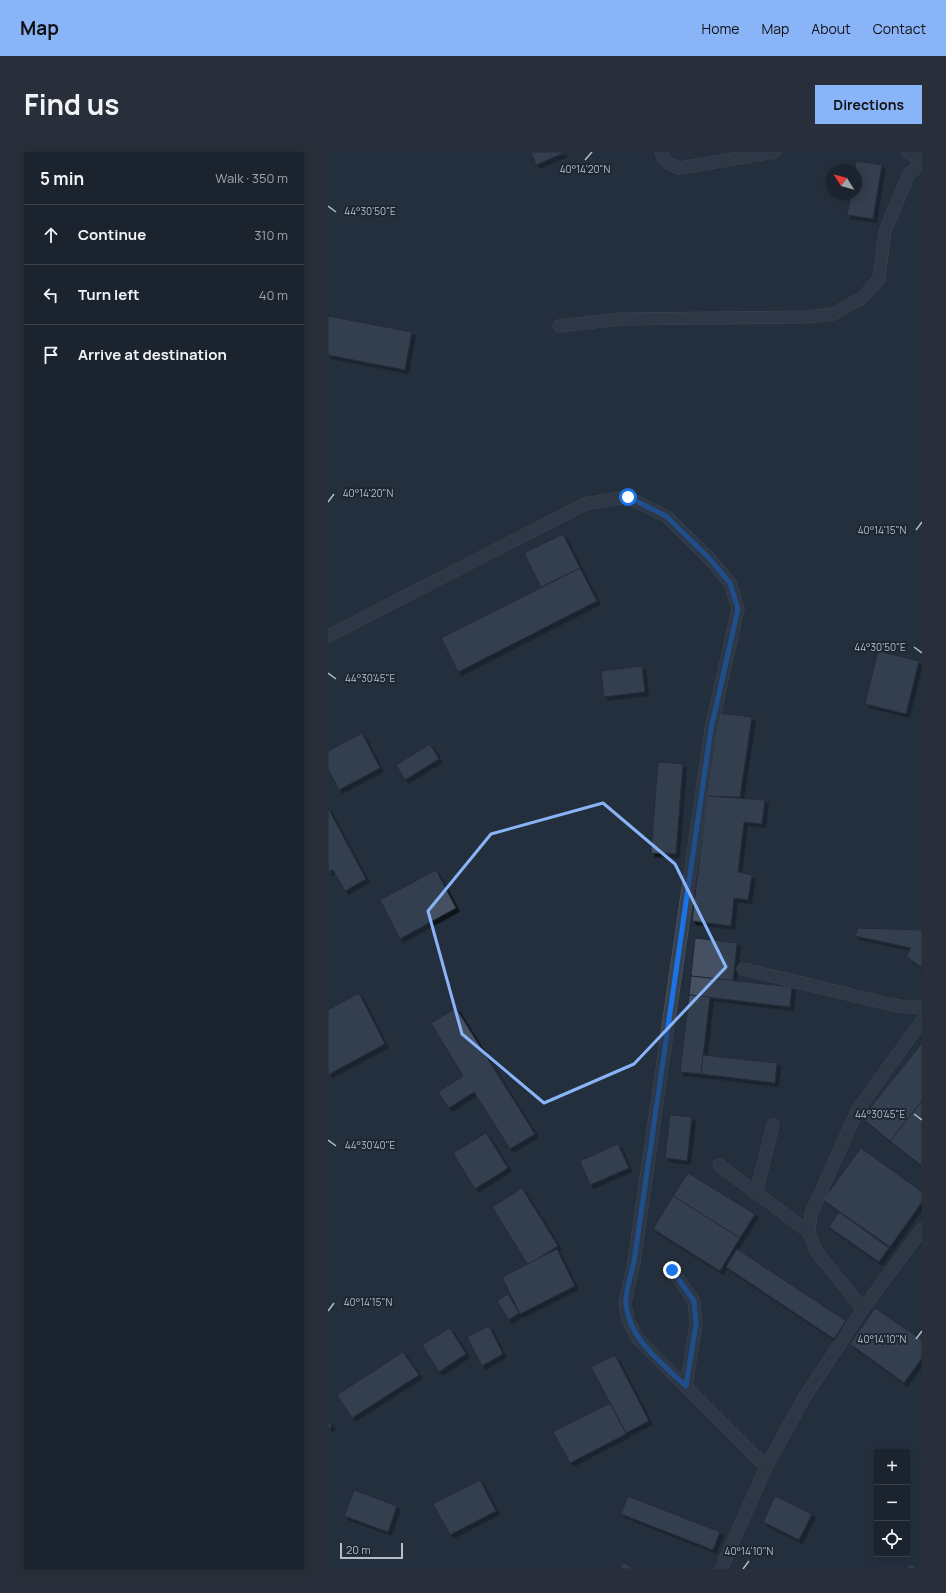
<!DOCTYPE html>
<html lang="en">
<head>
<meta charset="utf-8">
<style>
	:root { --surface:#1b232e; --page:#282f3a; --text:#f1f3f6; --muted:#a0a4aa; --line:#39404a; --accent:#8ab4f8 }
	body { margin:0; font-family:Manrope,sans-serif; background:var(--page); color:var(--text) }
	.controls { position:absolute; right:12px; bottom:12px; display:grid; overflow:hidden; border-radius:0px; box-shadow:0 2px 10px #0003 }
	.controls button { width:36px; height:36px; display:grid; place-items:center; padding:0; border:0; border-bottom:1px solid var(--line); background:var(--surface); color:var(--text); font:20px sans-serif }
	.compass { position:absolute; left:498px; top:12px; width:36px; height:36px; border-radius:50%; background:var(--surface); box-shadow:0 2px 10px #0003; rotate:307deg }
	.scale { position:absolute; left:12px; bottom:10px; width:63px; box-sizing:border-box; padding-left:4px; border:2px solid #b4bcc9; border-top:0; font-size:11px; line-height:14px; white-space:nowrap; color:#b4bcc9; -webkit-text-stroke:3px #1d2633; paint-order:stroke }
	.stop { position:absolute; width:12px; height:12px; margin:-9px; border:3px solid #1a73e8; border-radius:50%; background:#fff }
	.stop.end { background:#1a73e8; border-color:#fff; box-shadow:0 1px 4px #0008 }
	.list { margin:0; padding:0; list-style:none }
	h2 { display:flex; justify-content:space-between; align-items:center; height:52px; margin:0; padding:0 16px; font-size:17px }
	h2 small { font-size:13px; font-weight:400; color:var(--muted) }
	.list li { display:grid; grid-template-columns:26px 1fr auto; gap:12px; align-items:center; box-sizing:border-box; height:60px; padding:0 16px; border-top:1px solid var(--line) }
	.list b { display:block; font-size:15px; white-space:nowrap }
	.list em { font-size:13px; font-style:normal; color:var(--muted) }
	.icon { flex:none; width:22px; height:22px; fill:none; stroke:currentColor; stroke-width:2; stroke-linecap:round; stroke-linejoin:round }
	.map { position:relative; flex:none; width:594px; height:1417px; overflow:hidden; border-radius:0px }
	header { display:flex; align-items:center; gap:24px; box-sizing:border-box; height:56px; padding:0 20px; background:var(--accent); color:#111 }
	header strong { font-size:19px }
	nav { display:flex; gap:22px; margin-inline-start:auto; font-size:14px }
	.intro { display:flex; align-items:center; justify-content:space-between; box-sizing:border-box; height:96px; padding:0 24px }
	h1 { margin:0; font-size:28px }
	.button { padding:10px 18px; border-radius:0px; background:var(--accent); color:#111; font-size:14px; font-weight:700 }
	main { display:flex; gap:24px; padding:0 24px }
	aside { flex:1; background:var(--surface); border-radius:0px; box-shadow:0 2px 10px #0003 }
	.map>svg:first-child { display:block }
</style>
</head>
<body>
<header>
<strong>Map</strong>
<nav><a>Home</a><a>Map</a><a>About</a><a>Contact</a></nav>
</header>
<div class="intro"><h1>Find us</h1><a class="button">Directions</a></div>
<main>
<aside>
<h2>5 min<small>Walk · 350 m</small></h2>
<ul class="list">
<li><svg class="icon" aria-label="ahead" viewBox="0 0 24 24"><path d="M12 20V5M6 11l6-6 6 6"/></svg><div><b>Continue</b></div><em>310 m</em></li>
<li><svg class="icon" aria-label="left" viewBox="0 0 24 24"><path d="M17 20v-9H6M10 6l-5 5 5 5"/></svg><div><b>Turn left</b></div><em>40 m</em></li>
<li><svg class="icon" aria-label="arrive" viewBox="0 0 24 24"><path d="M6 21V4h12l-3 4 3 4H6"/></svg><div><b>Arrive at destination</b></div></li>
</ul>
</aside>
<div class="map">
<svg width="594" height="1417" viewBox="0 0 594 1417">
	<defs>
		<filter id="shadow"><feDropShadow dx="3.5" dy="3.5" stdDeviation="0" flood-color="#0009"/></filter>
	</defs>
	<rect width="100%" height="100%" fill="#242f3e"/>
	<g fill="#455162" stroke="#1f2835" filter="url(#shadow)">
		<path d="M203,0H238L208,13Z"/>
		<path d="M528,9L554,13L545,67L519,63L523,42H528V18H527Z"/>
		<path d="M0,164L84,180L77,218L0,203Z"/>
		<path d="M235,382L252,416L213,435L196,401Z"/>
		<path d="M252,416L269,449L130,520L113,486Z"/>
		<path d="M550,499L591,509L578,562L537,552Z"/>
		<path d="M314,514L317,540L276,545L273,519Z"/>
		<path d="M390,561L424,565L412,645L379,644Z"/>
		<path d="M34,581L52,616L11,638L0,617V599Z"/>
		<path d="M102,592L111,607L77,628L68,613Z"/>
		<path d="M330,610L355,612L348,702L323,701Z"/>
		<path d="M379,644L437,648L434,672L416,670L410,720L424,723L420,748L406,746L403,774L364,769Z"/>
		<path d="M0,656L38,727L17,739L5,718L0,720Z"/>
		<path d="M108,718L128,756L72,787L52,748Z"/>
		<path d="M530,776L594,778V816L578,804L583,796L527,784Z"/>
		<path d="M367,786L409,791L405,829L363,824Z"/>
		<path d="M363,824L464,835L462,855L361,843Z"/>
		<path d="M31,841L57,892L0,923V858Z"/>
		<path d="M361,843L382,845L373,922L352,920Z"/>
		<path d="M128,856L207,982L182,997L146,940L121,956L110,940L135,924L103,871Z"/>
		<path d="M594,891V949L562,989L534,966Z"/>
		<path d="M375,903L449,911L447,931L373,922Z"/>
		<path d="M594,949V1014L562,989Z"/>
		<path d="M342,963L364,965L359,1009L337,1006Z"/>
		<path d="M158,981L180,1016L147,1037L125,1001Z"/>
		<path d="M290,992L301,1016L262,1033L252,1009Z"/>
		<path d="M533,996L594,1040V1050L562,1095L495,1048Z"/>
		<path d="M360,1021L427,1062L412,1086L345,1044Z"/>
		<path d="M194,1036L230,1094L200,1113L164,1055Z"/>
		<path d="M345,1044L412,1086L392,1119L325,1077Z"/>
		<path d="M511,1060L561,1096L551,1110L501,1075Z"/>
		<path d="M229,1097L247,1134L192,1162L174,1125Z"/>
		<path d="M409,1097L518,1169L506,1187L398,1115Z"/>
		<path d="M180,1142L191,1161L181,1168L169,1149Z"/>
		<path d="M547,1156L594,1188V1206L576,1231L522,1192Z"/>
		<path d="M161,1174L175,1202L154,1214L139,1185Z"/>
		<path d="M122,1176L138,1202L111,1220L94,1193Z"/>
		<path d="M75,1200L91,1223L24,1266L9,1243Z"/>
		<path d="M287,1203L321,1269L298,1281L263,1215Z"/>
		<path d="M282,1251L298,1282L242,1311L225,1280Z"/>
		<path d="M0,1268L4,1274L0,1277Z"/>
		<path d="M152,1328L168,1359L122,1383L105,1352Z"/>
		<path d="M26,1338L69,1354L60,1380L16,1364Z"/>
		<path d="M300,1344L392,1380L385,1398L293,1362Z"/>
		<path d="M447,1344L484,1362L471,1388L435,1370Z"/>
		<path d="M295,1411L307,1417H292Z"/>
		<path d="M582,1412L590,1417H578Z"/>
	</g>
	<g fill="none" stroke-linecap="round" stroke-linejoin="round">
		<g stroke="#565f6c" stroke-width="13">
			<g id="service">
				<path d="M333,0C335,10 343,13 352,16L446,0"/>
				<path d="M580,0L594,8"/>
				<path d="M231,174L292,167L480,165L505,162L534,146L551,127L557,79L581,22L594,11"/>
				<path d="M0,484L257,352L299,345L338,364L381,406L402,431L410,457L383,577L306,1110L297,1151L300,1168L310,1187L438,1315L393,1417"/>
				<path d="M415,817L561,852L577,855H594"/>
				<path d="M391,1013L481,1080"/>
				<path d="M428,1041L445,973"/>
				<path d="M344,1118L366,1149L368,1172L358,1234"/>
				<path d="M535,1157L488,1099L481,1080L483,1062L530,957L594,869"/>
				<path d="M438,1315L476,1246L535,1157L594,1077"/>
			</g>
		</g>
		<use href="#service" stroke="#38414e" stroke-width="12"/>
	</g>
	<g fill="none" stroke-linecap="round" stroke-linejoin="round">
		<path stroke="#1a73e8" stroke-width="5" d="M300,345L338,364L381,406L402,431L410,457L383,577L306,1110C303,1122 297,1141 298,1152C301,1188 334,1211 358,1234L368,1172L366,1149L344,1118"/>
	</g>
	<path d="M0 0H594V1417H0ZM275,651L347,712L398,815L306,912L216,951L134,882L100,759L163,682Z" fill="#242f3e" fill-opacity=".55" fill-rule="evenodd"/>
	<path fill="none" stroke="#8ab4f8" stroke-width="3" stroke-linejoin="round" d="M275,651L347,712L398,815L306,912L216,951L134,882L100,759L163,682Z"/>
	<path fill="none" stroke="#b4bcc9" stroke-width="1.5" d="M257,8L264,0M0,54L8,60M0,350L6,342M588,378L594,370M586,495L594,501M0,521L8,527M586,962L594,968M0,988L8,994M0,1159L6,1151M588,1187L594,1179M415,1417L421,1409"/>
	<g font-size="10" text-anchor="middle" fill="#b4bcc9" stroke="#1d2633" stroke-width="4" stroke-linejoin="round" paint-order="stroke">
		<text x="257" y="21">40°14'20"N</text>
		<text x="42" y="63">44°30'50"E</text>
		<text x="40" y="345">40°14'20"N</text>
		<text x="554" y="382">40°14'15"N</text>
		<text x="552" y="499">44°30'50"E</text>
		<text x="42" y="530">44°30'45"E</text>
		<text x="552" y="966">44°30'45"E</text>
		<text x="42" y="997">44°30'40"E</text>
		<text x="40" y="1154">40°14'15"N</text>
		<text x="554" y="1191">40°14'10"N</text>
		<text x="421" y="1403">40°14'10"N</text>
	</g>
</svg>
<div class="controls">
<button>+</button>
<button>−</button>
<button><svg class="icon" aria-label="locate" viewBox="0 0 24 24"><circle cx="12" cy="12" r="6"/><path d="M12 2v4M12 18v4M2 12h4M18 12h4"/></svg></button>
</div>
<svg class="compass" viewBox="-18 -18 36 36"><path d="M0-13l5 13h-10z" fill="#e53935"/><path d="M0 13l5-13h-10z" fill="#a0a4aa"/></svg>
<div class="scale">20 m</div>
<div class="stop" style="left:300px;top:345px"></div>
<div class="stop end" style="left:344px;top:1118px"></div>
</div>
</main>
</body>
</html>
